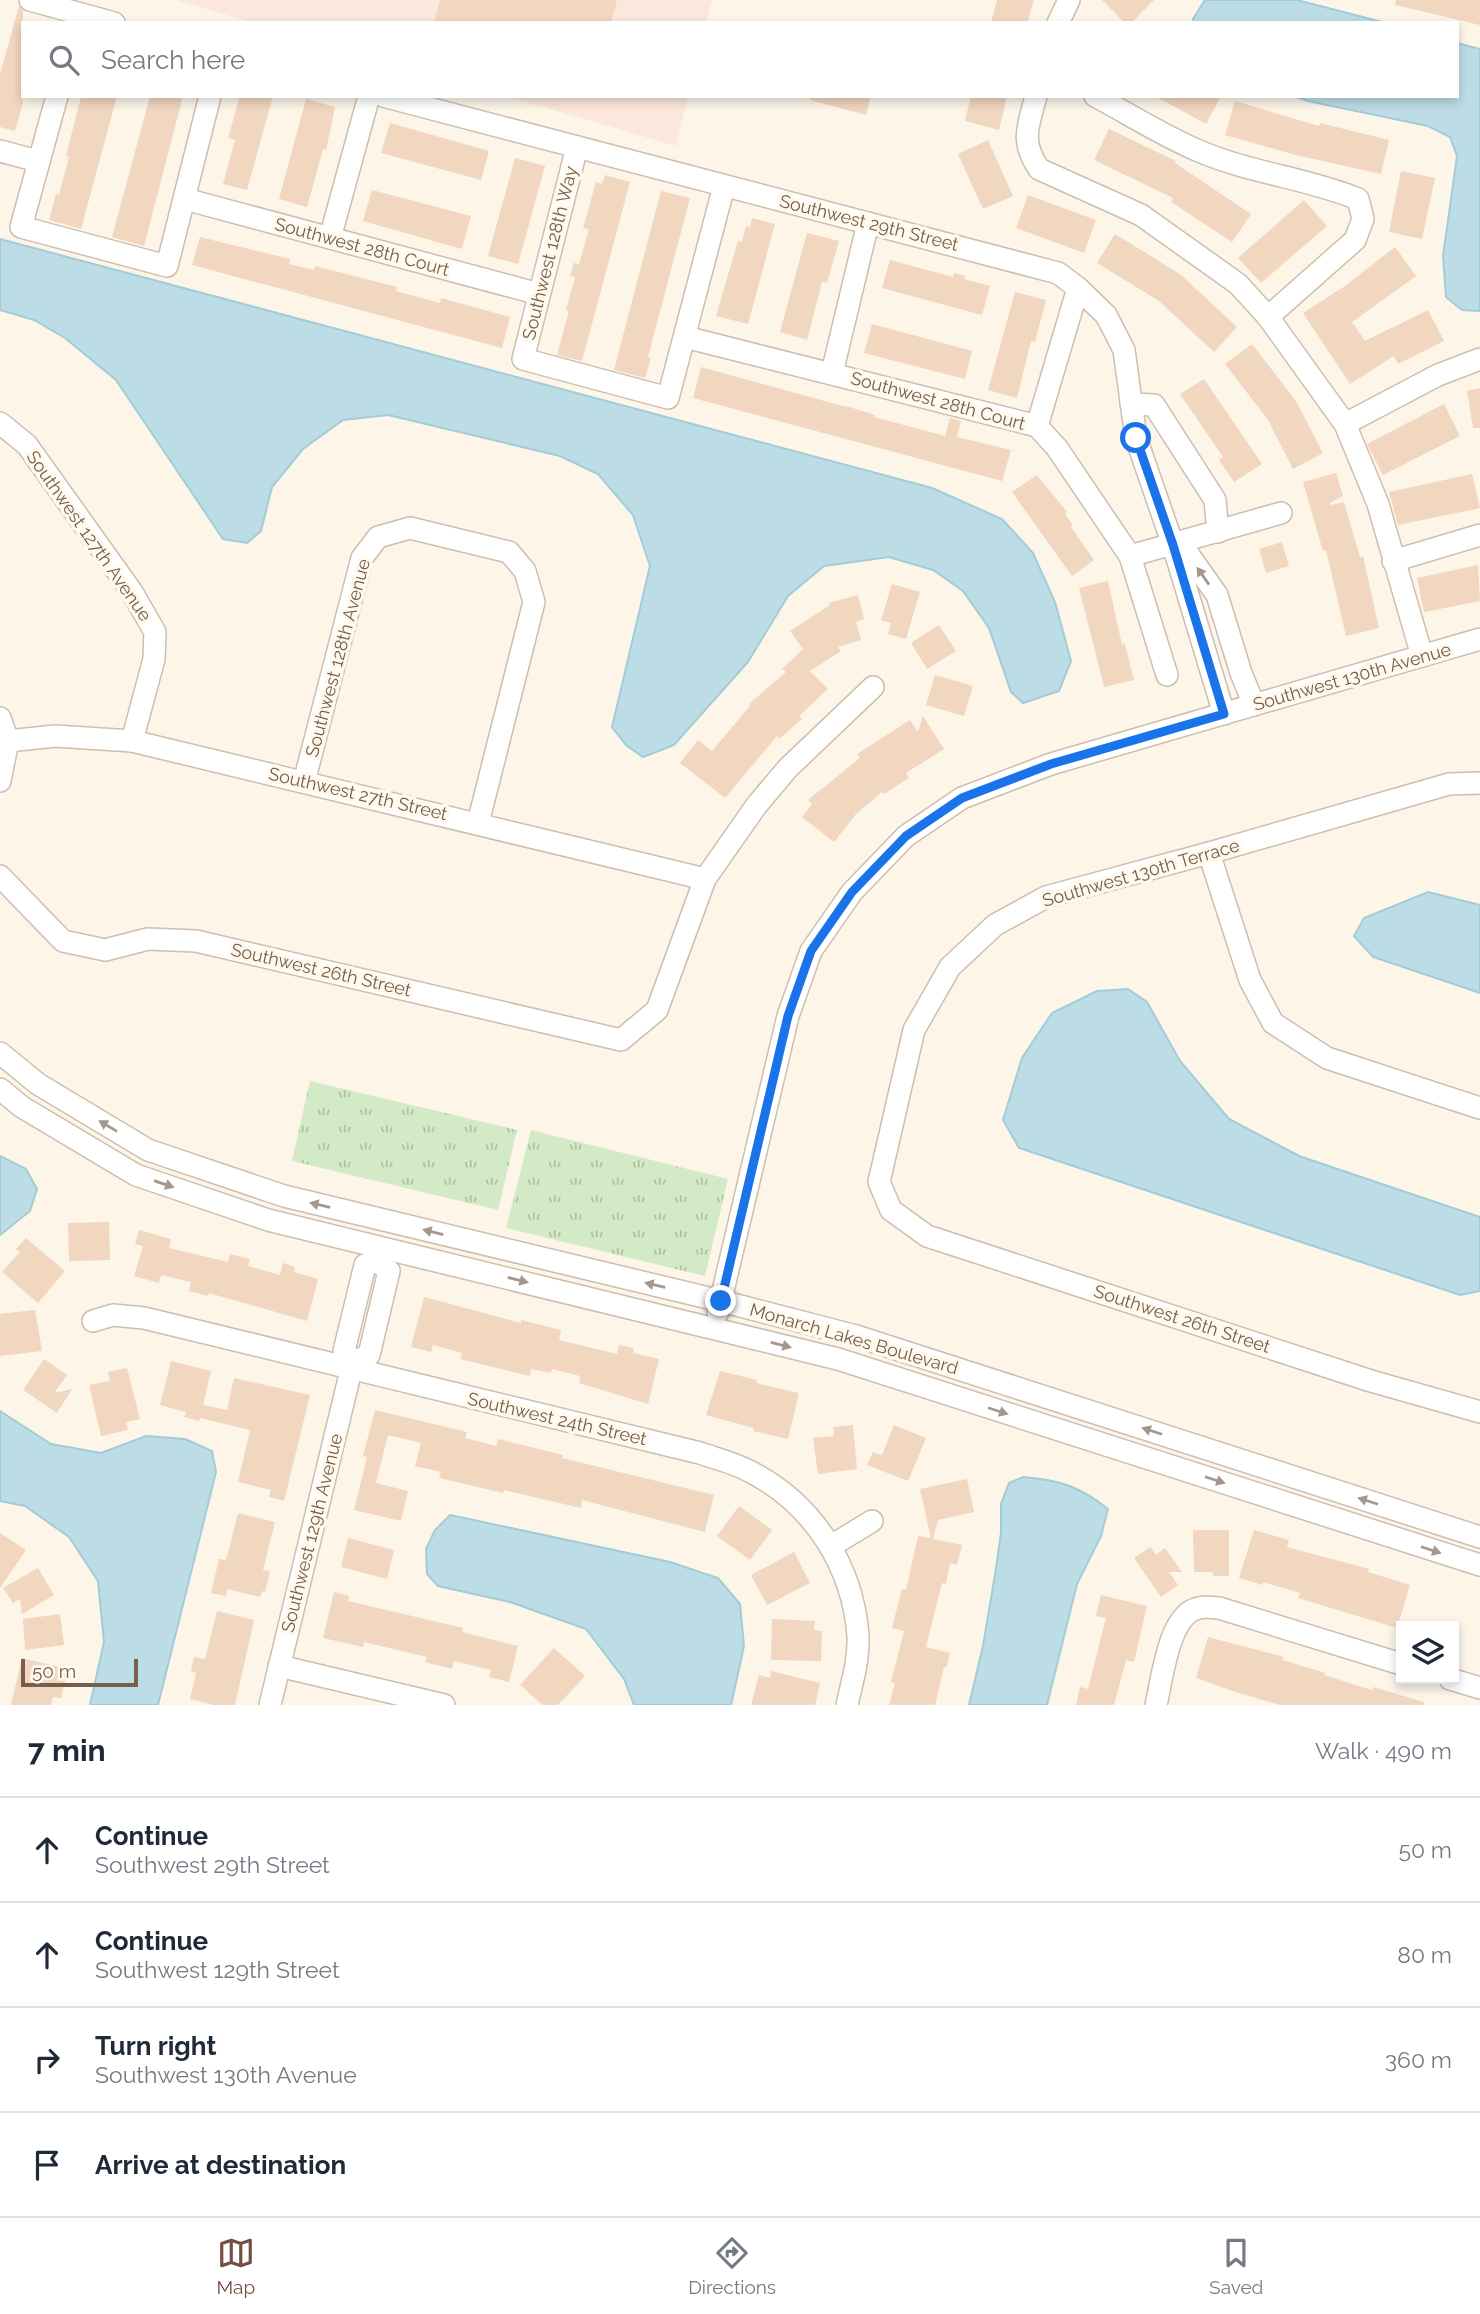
<!DOCTYPE html>
<html lang="en">
<head>
<meta charset="utf-8">
<style>
	:root { --surface:#fff; --page:#f6f6f7; --text:#1f2937; --muted:#747a83; --line:#e0e1e3; --accent:#774d42 }
	body { margin:0; font-family:Raleway,sans-serif; background:var(--page); color:var(--text) }
	.controls { position:absolute; right:21px; bottom:21px; display:grid; overflow:hidden; border-radius:0px; box-shadow:0 4px 10px #0003 }
	.controls button { width:63px; height:63px; display:grid; place-items:center; padding:0; border:0; border-bottom:2px solid var(--line); background:var(--surface); color:var(--text); font:35px sans-serif }
	.scale { position:absolute; left:21px; bottom:18px; width:117px; box-sizing:border-box; padding-left:7px; border:4px solid #765d4c; border-top:0; font-size:19px; line-height:24px; white-space:nowrap; color:#765d4c; -webkit-text-stroke:5px #fff9ee; paint-order:stroke }
	.stop { position:absolute; width:21px; height:21px; margin:-16px; border:5px solid #1a73e8; border-radius:50%; background:#fff }
	.stop.end { background:#1a73e8; border-color:#fff; box-shadow:0 2px 7px #0008 }
	.list { margin:0; padding:0; list-style:none }
	h2 { display:flex; justify-content:space-between; align-items:center; height:91px; margin:0; padding:0 28px; font-size:30px }
	h2 small { font-size:23px; font-weight:400; color:var(--muted) }
	.list li { display:grid; grid-template-columns:46px 1fr auto; gap:21px; align-items:center; box-sizing:border-box; height:105px; padding:0 28px; border-top:2px solid var(--line) }
	.list b { display:block; font-size:26px; white-space:nowrap }
	.list p { margin:0; font-size:23px; white-space:nowrap; color:var(--muted) }
	.list em { font-size:23px; font-style:normal; color:var(--muted) }
	.icon { flex:none; width:38px; height:38px; fill:none; stroke:currentColor; stroke-width:2; stroke-linecap:round; stroke-linejoin:round }
	.map { position:relative; flex:none; width:1480px; height:1705px; overflow:hidden }
	.search { position:absolute; background:var(--surface); box-shadow:0 4px 10px #0003; left:21px; right:21px; top:21px; height:77px; display:flex; align-items:center; gap:18px; box-sizing:border-box; padding:0 24px; border-radius:0px; color:var(--muted); font-size:26px }
	.sheet { height:511px; background:var(--surface) }
	nav { display:flex; justify-content:space-around; align-items:center; box-sizing:border-box; height:98px; border-top:2px solid var(--line); background:var(--surface); font-size:19px; color:var(--muted) }
	nav a { display:grid; justify-items:center; gap:4px }
	nav .on { color:var(--accent) }
	.map>svg:first-child { display:block }
</style>
</head>
<body>
<div class="map">
<svg width="1480" height="1705" viewBox="0 0 1480 1705">
	<defs>
		<pattern id="park-tufts" width="24" height="20" patternUnits="userSpaceOnUse" patternTransform="scale(1.75)"><rect width="24" height="20" fill="#d2eac6"/><path d="M3 7l-1-3M5 7V3M7 7l1-3M15 17l-1-3M17 17v-4M19 17l1-3" fill="none" stroke="#afc1a3"/></pattern>
	</defs>
	<rect width="100%" height="100%" fill="#fcf5e8"/>
	<g fill="#fce7dc">
		<path d="M176,0H712L706,23H254Z"/>
		<path d="M506,96H688L676,146Z"/>
	</g>
	<g fill="url(#park-tufts)">
		<path d="M310,1081L517,1130L498,1210L292,1161Z"/>
		<path d="M531,1130L728,1179L705,1276L506,1228Z"/>
	</g>
	<g fill="#bcdde6" stroke="#a2ccd7" stroke-width="2">
		<path d="M1205,0H1297L1386,23H1194L1193,19Z"/>
		<path d="M1457,43L1480,49V311L1462,310L1446,297L1443,256L1457,156L1450,137L1428,126L1308,101L1294,96H1457Z"/>
		<path d="M0,239L932,488L1002,519L1033,553L1055,602L1071,661L1059,691L1023,703L1011,692L989,628L963,591L933,570L889,557L824,566L788,596L748,662L674,745L643,757L626,745L612,727L650,566L633,515L598,474L560,456L388,415L343,420L303,449L272,487L261,531L247,543L223,539L116,380L65,338L34,320L0,310Z"/>
		<path d="M1428,892L1480,905V993L1373,957L1354,936L1364,918Z"/>
		<path d="M1128,989L1147,1002L1180,1061L1229,1119L1299,1156L1480,1217V1291L1460,1295L1019,1148L1003,1120L1022,1058L1052,1013L1097,991Z"/>
		<path d="M0,1156L26,1169L37,1189L30,1211L0,1235Z"/>
		<path d="M0,1411L51,1444L101,1453L146,1436L185,1439L212,1451L216,1472L158,1705H90L104,1642L98,1581L69,1537L25,1506L0,1501Z"/>
		<path d="M1023,1477C1059,1480 1079,1486 1108,1509L1101,1536L1077,1584L1047,1705H969L983,1646L995,1575L1001,1533V1504L1009,1483Z"/>
		<path d="M450,1515L670,1562L718,1578L740,1604L744,1646L731,1705H634L624,1679L586,1629L510,1602L438,1586L427,1574L426,1549L435,1530Z"/>
	</g>
	<g fill="#f1d6c0">
		<path d="M440,0H617L611,23H434Z"/>
		<path d="M997,0H1034L1027,23H991Z"/>
		<path d="M1102,0H1154L1131,23H1125Z"/>
		<path d="M1396,0H1480V25L1395,5Z"/>
		<path d="M19,6L23,11V103L15,131L0,127V74Z"/>
		<path d="M88,96H117L81,229L49,220L56,194L59,195L69,157L66,156L81,97L87,99Z"/>
		<path d="M150,96H183L144,246L112,237Z"/>
		<path d="M240,96H273L247,190L223,184L235,140L228,138Z"/>
		<path d="M810,96H871L866,115L810,100Z"/>
		<path d="M971,96H1007L999,130L965,121Z"/>
		<path d="M1155,96H1221L1206,124Z"/>
		<path d="M306,99L335,107L326,150L323,149L307,207L279,199Z"/>
		<path d="M1235,101L1319,126L1320,123L1389,140L1381,174L1296,155L1225,135Z"/>
		<path d="M390,123L489,151L481,180L381,153Z"/>
		<path d="M1109,129L1176,161L1175,163L1251,214L1232,242L1171,202L1173,198L1094,160Z"/>
		<path d="M988,140L1013,196L983,209L958,154Z"/>
		<path d="M515,158L545,166L518,264L488,256Z"/>
		<path d="M1401,171L1435,178L1422,239L1389,232Z"/>
		<path d="M605,175L630,182L582,361L557,355L569,311L566,310L575,277L570,276L574,263L579,264L589,229L583,228L596,182L602,184Z"/>
		<path d="M372,190L471,216L462,249L363,221Z"/>
		<path d="M661,191L690,198L648,357L651,358L645,378L614,370Z"/>
		<path d="M1028,195L1096,220L1084,253L1016,228Z"/>
		<path d="M1304,200L1327,226L1261,283L1238,258Z"/>
		<path d="M752,218L775,224L748,324L716,316L738,241L742,242L746,226L750,227Z"/>
		<path d="M807,233L839,241L827,283L822,282L807,340L780,332Z"/>
		<path d="M1115,234L1180,274L1237,327L1214,352L1159,301L1097,263Z"/>
		<path d="M200,237L290,259L289,264L314,270L315,266L397,287L396,291L440,303L441,298L510,317L502,348L192,265Z"/>
		<path d="M1395,247L1416,276L1352,322L1365,341L1428,310L1444,341L1398,364L1394,356L1350,384L1303,313L1345,286Z"/>
		<path d="M890,260L953,277L954,273L965,276L964,279L990,286L982,315L882,288Z"/>
		<path d="M1015,292L1046,300L1035,342L1031,341L1017,398L988,390Z"/>
		<path d="M872,324L972,351L965,379L864,353Z"/>
		<path d="M1252,344L1296,401L1323,453L1293,469L1268,420L1225,364Z"/>
		<path d="M701,367L846,407V406L875,415L874,417L945,436L950,418L961,421L957,437L1011,450L1002,481L693,398Z"/>
		<path d="M1204,379L1262,464L1234,482L1219,460L1223,457L1180,394Z"/>
		<path d="M1480,388V428H1473L1467,391Z"/>
		<path d="M1444,404L1460,436L1383,475L1367,444Z"/>
		<path d="M1336,473L1343,496L1330,503L1331,505L1344,502L1360,557L1363,556L1379,628L1346,636L1326,550L1323,551L1303,482Z"/>
		<path d="M1472,474L1480,508L1398,525L1389,492Z"/>
		<path d="M1037,475L1067,512L1065,514L1073,525L1071,527L1094,560L1072,576L1012,492Z"/>
		<path d="M1282,542L1289,566L1266,573L1259,549Z"/>
		<path d="M1478,565L1480,601L1424,612L1417,578Z"/>
		<path d="M1108,581L1122,645L1125,644L1134,680L1104,687L1079,588Z"/>
		<path d="M892,584L920,592L906,639L888,634L891,623L881,620Z"/>
		<path d="M858,595L864,619L856,622L861,640L838,647L841,651L810,671L828,689L799,716L802,719L779,739L777,736L725,798L680,763L698,740L712,751L750,706L749,704L786,672L782,669L803,649L790,631L830,605L829,603Z"/>
		<path d="M939,625L956,651L927,669L911,643Z"/>
		<path d="M935,675L973,686L964,716L926,705Z"/>
		<path d="M923,716L944,749L906,773L909,778L884,794L882,792L856,814L834,842L802,817L812,804L808,800L860,758L857,754L910,720L918,732Z"/>
		<path d="M109,1222L110,1260L69,1261L68,1223Z"/>
		<path d="M139,1230L171,1239L169,1248L228,1262L230,1254L250,1259L248,1266L280,1275L283,1263L295,1267L294,1272L318,1279L307,1321L209,1293L208,1296L189,1291L191,1282L161,1275L159,1283L134,1276L143,1246L135,1244Z"/>
		<path d="M26,1238L65,1271L38,1303L2,1272L20,1252L16,1249Z"/>
		<path d="M424,1297L521,1323V1320L561,1330L559,1340L617,1354L619,1345L634,1348L633,1353L659,1359L648,1404L579,1383L580,1376L552,1369L551,1373L531,1369L530,1376L460,1359L462,1353L433,1345L431,1352L411,1347Z"/>
		<path d="M35,1310L42,1351L0,1356V1314Z"/>
		<path d="M44,1359L67,1375L54,1393L72,1389L57,1413L23,1390Z"/>
		<path d="M171,1361L211,1371L203,1405L227,1410L234,1378L310,1395L284,1501L269,1497L271,1490L238,1482L250,1430L200,1418L199,1421L184,1417L186,1412L160,1405Z"/>
		<path d="M127,1368L140,1419L126,1422L128,1430L101,1436L89,1385L110,1381L108,1372Z"/>
		<path d="M720,1371L757,1380L756,1383L799,1393L788,1439L753,1431L754,1428L706,1415Z"/>
		<path d="M375,1410L467,1432L465,1438L496,1446L498,1439L563,1455L562,1458L714,1495L705,1532L582,1500L581,1508L504,1490L503,1493L439,1478L441,1472L415,1466L421,1443L388,1435L376,1483L408,1491L401,1521L354,1510L367,1457L363,1456Z"/>
		<path d="M853,1425L857,1469L818,1474L813,1438L834,1436L833,1427Z"/>
		<path d="M894,1425L926,1438L908,1481L867,1465L873,1452L882,1455Z"/>
		<path d="M967,1479L974,1512L938,1520L933,1539L962,1545L957,1565L950,1563L946,1584L942,1583L926,1647L950,1653L947,1667H944L935,1705H889L895,1683L891,1682L904,1631L892,1628L902,1589L906,1590L918,1536L931,1538L920,1489Z"/>
		<path d="M739,1506L772,1530L750,1560L717,1536Z"/>
		<path d="M238,1513L275,1522L263,1570L270,1571L265,1592L262,1591L260,1597L227,1589L226,1596L211,1593L219,1559L226,1560Z"/>
		<path d="M1193,1530H1229V1576H1213V1572H1194Z"/>
		<path d="M1254,1530L1289,1540L1287,1547L1369,1569L1368,1572L1410,1585L1397,1628L1298,1598L1300,1593L1263,1582V1585L1239,1578Z"/>
		<path d="M0,1533L26,1550L0,1588Z"/>
		<path d="M348,1538L394,1550L387,1579L341,1567Z"/>
		<path d="M1150,1547L1156,1555L1165,1548L1182,1572H1169L1178,1585L1161,1597L1134,1558Z"/>
		<path d="M794,1552L810,1583L767,1605L751,1575Z"/>
		<path d="M38,1568L54,1595L22,1614L20,1599L13,1603L3,1588Z"/>
		<path d="M334,1592L349,1596L348,1601L463,1628L462,1632L518,1646L509,1682L489,1677L491,1670L454,1661L452,1669L425,1662L427,1657L364,1642L363,1647L323,1638Z"/>
		<path d="M1101,1595L1147,1606L1134,1662L1126,1660L1114,1705H1076L1080,1687L1088,1689L1106,1618L1096,1616Z"/>
		<path d="M217,1611L254,1620L235,1705H214L190,1699L196,1673L191,1671L194,1657L205,1659Z"/>
		<path d="M60,1614L64,1645L25,1650L23,1619Z"/>
		<path d="M772,1619L815,1621L814,1630L822,1631L821,1661L771,1660Z"/>
		<path d="M1208,1637L1284,1657L1283,1660L1325,1673L1324,1675L1372,1690L1373,1687L1424,1702V1705H1280L1236,1692L1196,1678Z"/>
		<path d="M554,1648L585,1676L558,1705H543L520,1685Z"/>
		<path d="M22,1658L68,1669L61,1698L53,1697L51,1705H11Z"/>
		<path d="M771,1671L820,1683L815,1705H751L759,1675L770,1678Z"/>
	</g>
	<g fill="none" stroke-linecap="round" stroke-linejoin="round">
		<g stroke="#cebeae" stroke-width="24">
			<g id="minor">
				<path d="M30,0L114,23"/>
				<path d="M1058,23L1069,0"/>
				<path d="M57,96L21,227L167,266L210,96"/>
				<path d="M383,96L1058,273L1078,288L1106,315L1124,350L1136,438L1173,545L1224,714"/>
				<path d="M1036,96C1028,127 1020,141 1039,169L1141,215L1238,284L1268,317L1345,424L1378,504L1422,656"/>
				<path d="M1095,96C1129,114 1163,136 1199,151C1250,173 1307,178 1358,199L1363,219L1355,240L1268,317"/>
				<path d="M577,147L523,359L668,398L724,186"/>
				<path d="M0,151L38,161"/>
				<path d="M185,199L539,294"/>
				<path d="M330,238L369,96"/>
				<path d="M685,337L1037,426L1057,448L1130,556L1167,675"/>
				<path d="M832,373L868,223"/>
				<path d="M1131,404L1154,405L1215,500L1218,532"/>
				<path d="M0,423L27,445L132,592L155,632L154,659L132,741"/>
				<path d="M1345,424L1438,375L1480,359"/>
				<path d="M1037,426L1078,288"/>
				<path d="M1173,545L1186,551L1217,595L1241,673L1254,705"/>
				<path d="M1130,556L1281,513"/>
				<path d="M1393,561L1480,535"/>
				<path d="M0,718L8,741L0,781"/>
				<path d="M8,741L55,736L132,741L705,879"/>
				<path d="M304,782L362,558L378,537L410,528L509,552L525,571L534,602L478,823"/>
				<path d="M1480,783L1449,784L1209,853L1046,897L995,925L950,967L914,1030L879,1182L891,1210L927,1236L1371,1381L1480,1412"/>
				<path d="M1209,853L1250,980L1273,1023L1327,1058L1480,1108"/>
				<path d="M0,876L63,941L105,950L148,939L196,941L621,1040L657,1010L705,879L756,806L788,768L873,687"/>
				<path d="M0,1053L38,1084L148,1150L284,1196L721,1301L856,1336L1480,1537"/>
				<path d="M0,1089L22,1107L136,1175L268,1220L838,1359L1480,1565"/>
				<path d="M377,1261L389,1271L369,1355L353,1362L344,1351L365,1265Z"/>
				<path d="M718,1312L788,1016L811,951L852,892L906,836L962,798L1051,764L1480,639"/>
				<path d="M93,1321L113,1315L144,1318L700,1453C717,1459 735,1463 751,1472C813,1504 853,1566 858,1636C859,1660 852,1682 847,1705"/>
				<path d="M831,1546L872,1521"/>
				<path d="M279,1666L444,1705"/>
				<path d="M1450,1679L1480,1688"/>
				<path d="M270,1705L353,1362"/>
				<path d="M1156,1705C1162,1679 1168,1625 1191,1611C1200,1606 1209,1607 1219,1608L1401,1664"/>
			</g>
		</g>
		<use href="#minor" stroke="#fff" stroke-width="21"/>
	</g>
	<defs><path id="oneway-solid" d="M-6-.8H1V-3.2L6.5 0L1 3.2V.8H-6Z" transform="scale(1.75)"/></defs>
	<g fill="#a6968b">
		<use href="#oneway-solid" transform="translate(1203 576) rotate(-125)"/>
		<use href="#oneway-solid" transform="translate(108 1126) rotate(-149)"/>
		<use href="#oneway-solid" transform="translate(164 1184) rotate(19)"/>
		<use href="#oneway-solid" transform="translate(320 1205) rotate(-167)"/>
		<use href="#oneway-solid" transform="translate(433 1232) rotate(-166)"/>
		<use href="#oneway-solid" transform="translate(518 1280) rotate(14)"/>
		<use href="#oneway-solid" transform="translate(655 1285) rotate(-167)"/>
		<use href="#oneway-solid" transform="translate(781 1345) rotate(14)"/>
		<use href="#oneway-solid" transform="translate(998 1411) rotate(18)"/>
		<use href="#oneway-solid" transform="translate(1152 1431) rotate(-162)"/>
		<use href="#oneway-solid" transform="translate(1215 1480) rotate(18)"/>
		<use href="#oneway-solid" transform="translate(1368 1501) rotate(-162)"/>
		<use href="#oneway-solid" transform="translate(1431 1550) rotate(18)"/>
	</g>
	<g fill="none" stroke-linecap="round" stroke-linejoin="round">
		<path stroke="#1a73e8" stroke-width="9" d="M721,1301L788,1016L811,951L852,892L906,836L962,798L1051,764L1224,714L1173,545L1136,438"/>
	</g>
	<g text-anchor="middle" stroke-width="7" stroke-linejoin="round" paint-order="stroke">
		<g font-size="18" fill="#765d4c" stroke="#fff9ee">
			<text transform="translate(869 223) rotate(14)" y="6">Southwest 29th Street</text>
			<text transform="translate(362 247) rotate(15)" y="6">Southwest 28th Court</text>
			<text transform="translate(550 253) rotate(-76)" y="6">Southwest 128th Way</text>
			<text transform="translate(938 401) rotate(15)" y="6">Southwest 28th Court</text>
			<text transform="translate(89 536) rotate(55)" y="6">Southwest 127th Avenue</text>
			<text transform="translate(338 658) rotate(-75)" y="6">Southwest 128th Avenue</text>
			<text transform="translate(1352 677) rotate(-16)" y="6">Southwest 130th Avenue</text>
			<text transform="translate(358 794) rotate(13)" y="6">Southwest 27th Street</text>
			<text transform="translate(1141 873) rotate(-16)" y="6">Southwest 130th Terrace</text>
			<text transform="translate(321 970) rotate(13)" y="6">Southwest 26th Street</text>
			<text transform="translate(1182 1319) rotate(18)" y="6">Southwest 26th Street</text>
			<text transform="translate(854 1339) rotate(16)" y="6">Monarch Lakes Boulevard</text>
			<text transform="translate(557 1419) rotate(13)" y="6">Southwest 24th Street</text>
			<text transform="translate(312 1533) rotate(-76)" y="6">Southwest 129th Avenue</text>
		</g>
	</g>
</svg>
<div class="controls">
<button><svg class="icon" aria-label="layers" viewBox="0 0 24 24"><path d="M12 4l9 5-9 5-9-5zM3 14l9 5 9-5"/></svg></button>
</div>
<div class="scale">50 m</div>
<div class="stop" style="left:1136px;top:438px"></div>
<div class="stop end" style="left:721px;top:1301px"></div>
<div class="search"><svg class="icon" aria-label="search" viewBox="0 0 24 24"><circle cx="10" cy="10" r="6"/><path d="M15 15l6 6"/></svg>Search here</div>
</div>
<section class="sheet">
<h2>7 min<small>Walk · 490 m</small></h2>
<ul class="list">
<li><svg class="icon" aria-label="ahead" viewBox="0 0 24 24"><path d="M12 20V5M6 11l6-6 6 6"/></svg><div><b>Continue</b><p>Southwest 29th Street</p></div><em>50 m</em></li>
<li><svg class="icon" aria-label="ahead" viewBox="0 0 24 24"><path d="M12 20V5M6 11l6-6 6 6"/></svg><div><b>Continue</b><p>Southwest 129th Street</p></div><em>80 m</em></li>
<li><svg class="icon" aria-label="right" viewBox="0 0 24 24"><path d="M7 20v-9h11M14 6l5 5-5 5"/></svg><div><b>Turn right</b><p>Southwest 130th Avenue</p></div><em>360 m</em></li>
<li><svg class="icon" aria-label="arrive" viewBox="0 0 24 24"><path d="M6 21V4h12l-3 4 3 4H6"/></svg><div><b>Arrive at destination</b></div></li>
</ul>
</section>
<nav>
<a class="on"><svg class="icon" aria-label="map" viewBox="0 0 24 24"><path d="M3 6l6-2 6 2 6-2v14l-6 2-6-2-6 2zM9 4v14M15 6v14"/></svg>Map</a>
<a><svg class="icon" aria-label="directions" viewBox="0 0 24 24"><path d="M12 3l9 9-9 9-9-9zM9 14v-3h6M13 9l2 2-2 2"/></svg>Directions</a>
<a><svg class="icon" aria-label="saved" viewBox="0 0 24 24"><path d="M7 4h10v16l-5-4-5 4z"/></svg>Saved</a>
</nav>
</body>
</html>
